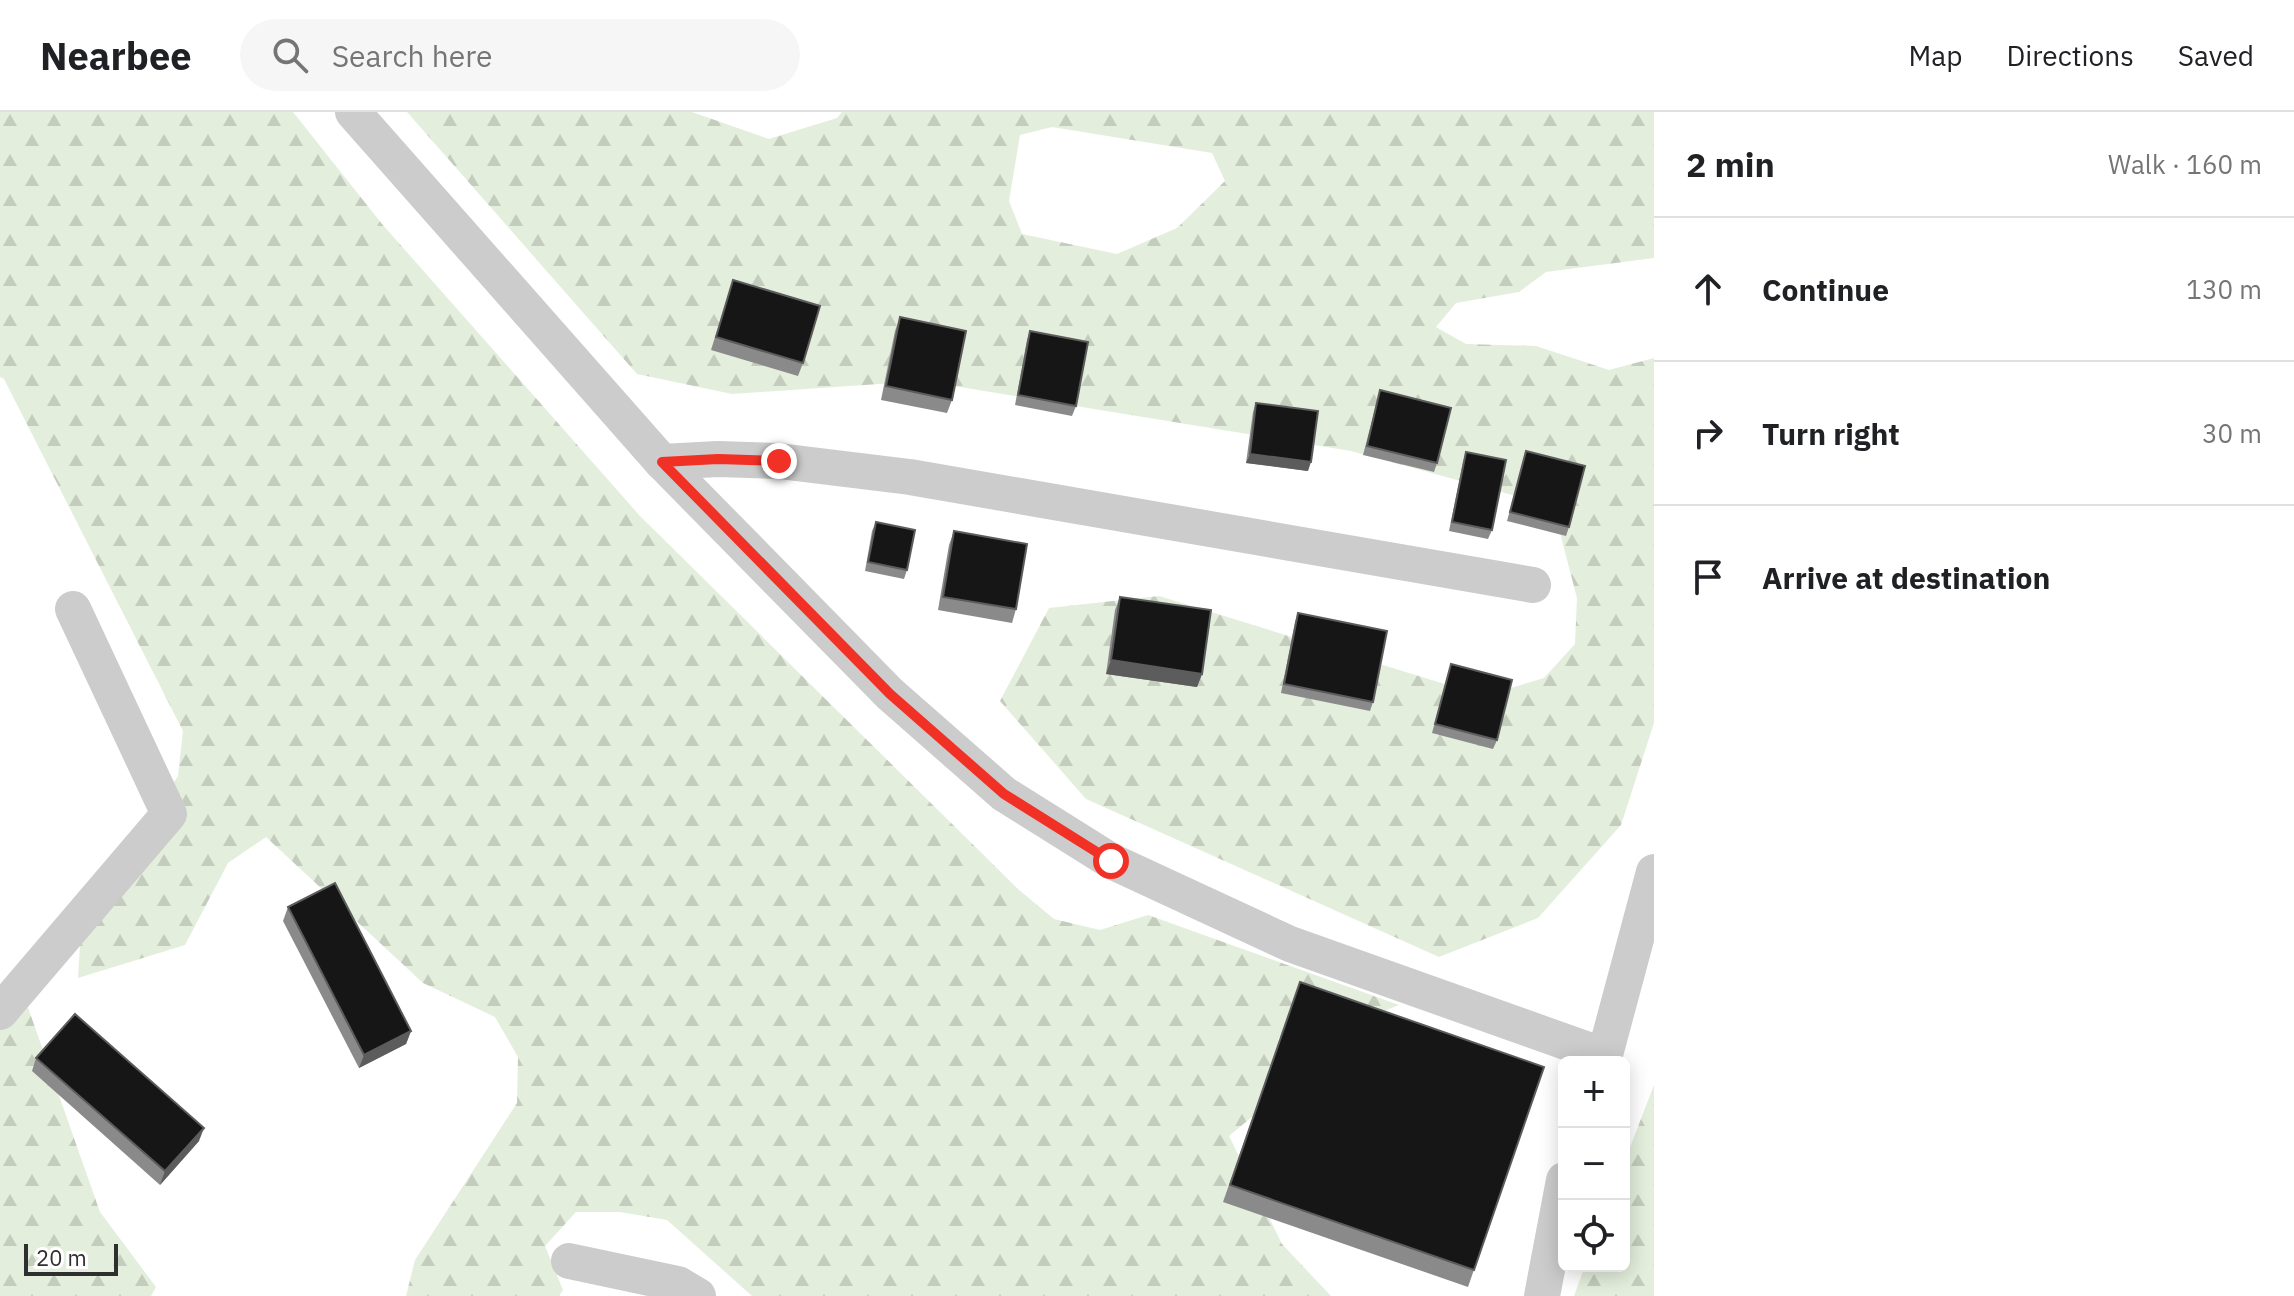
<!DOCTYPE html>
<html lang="en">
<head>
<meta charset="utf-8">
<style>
	:root { --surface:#fff; --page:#f6f6f6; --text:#202124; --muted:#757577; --line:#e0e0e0 }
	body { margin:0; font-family:"IBM Plex Sans",sans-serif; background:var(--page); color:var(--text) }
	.controls { position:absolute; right:24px; bottom:24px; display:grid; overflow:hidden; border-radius:12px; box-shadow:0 4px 20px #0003 }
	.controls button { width:72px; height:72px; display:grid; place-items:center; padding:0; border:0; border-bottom:2px solid var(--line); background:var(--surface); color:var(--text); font:40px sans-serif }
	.scale { position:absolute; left:24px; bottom:20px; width:94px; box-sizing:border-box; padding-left:8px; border:4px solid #2f2f2f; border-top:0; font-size:22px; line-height:28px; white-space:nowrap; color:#2f2f2f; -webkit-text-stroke:6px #fff; paint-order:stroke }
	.stop { position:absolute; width:24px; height:24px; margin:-18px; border:6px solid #f23126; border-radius:50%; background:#fff }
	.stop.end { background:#f23126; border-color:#fff; box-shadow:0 2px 8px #0008 }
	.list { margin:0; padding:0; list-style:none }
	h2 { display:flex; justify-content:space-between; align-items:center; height:104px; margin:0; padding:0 32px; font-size:34px }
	h2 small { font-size:26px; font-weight:400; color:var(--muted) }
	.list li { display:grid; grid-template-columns:52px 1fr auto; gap:24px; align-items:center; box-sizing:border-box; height:144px; padding:0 32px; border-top:2px solid var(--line) }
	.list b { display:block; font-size:30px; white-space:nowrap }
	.list em { font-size:26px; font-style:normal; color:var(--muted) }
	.icon { flex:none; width:44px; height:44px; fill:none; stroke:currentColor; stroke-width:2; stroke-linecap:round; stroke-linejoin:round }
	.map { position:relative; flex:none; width:1654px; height:1184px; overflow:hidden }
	header { display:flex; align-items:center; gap:48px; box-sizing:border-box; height:112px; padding:0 40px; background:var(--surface); border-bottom:2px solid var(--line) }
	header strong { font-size:38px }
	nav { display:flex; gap:44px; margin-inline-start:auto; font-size:28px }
	.search { width:560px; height:72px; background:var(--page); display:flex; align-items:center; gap:20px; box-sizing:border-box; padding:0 28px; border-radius:44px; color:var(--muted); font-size:30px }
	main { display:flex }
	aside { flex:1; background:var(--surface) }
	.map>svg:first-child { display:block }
</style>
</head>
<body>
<header>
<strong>Nearbee</strong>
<div class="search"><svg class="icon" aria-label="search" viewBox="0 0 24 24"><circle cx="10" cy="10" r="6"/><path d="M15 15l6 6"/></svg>Search here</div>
<nav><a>Map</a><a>Directions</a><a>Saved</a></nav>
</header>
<main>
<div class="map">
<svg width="1654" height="1184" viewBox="0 0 1654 1184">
	<defs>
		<pattern id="forest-firs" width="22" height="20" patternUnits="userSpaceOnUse" patternTransform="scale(2)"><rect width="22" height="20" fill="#e3eedc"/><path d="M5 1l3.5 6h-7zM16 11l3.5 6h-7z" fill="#c3ccbd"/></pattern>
	</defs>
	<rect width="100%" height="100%" fill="#fff"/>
	<g fill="url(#forest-firs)" fill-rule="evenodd">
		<path d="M0,0H293L382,112L640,404L1019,778L1054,807L1100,818L1148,803L1399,893L1355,911L1312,896L1278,927L1301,964L1229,1024L1282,1132L1331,1184H752L667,1108L620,1100H576L545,1134L563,1178L559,1184H406L415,1148L517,991L518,945L495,905L423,871L266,725L228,751L185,833L78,866L81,817L178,664L183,619L4,267L0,265Z"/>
		<path d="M407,0H692L769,27L837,6L842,0H1654V146L1546,160L1519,180L1456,191L1436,215L1466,232L1536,234L1609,258L1654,246V611L1621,713L1538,806L1439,845L1086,687L1000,589L1049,496L1159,484L1448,573L1494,581L1544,566L1575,532L1577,486L1553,394L1351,339L923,269L732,282L637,262ZM1052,15L1212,41L1225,69L1177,116L1117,142L1022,122L1009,89L1020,23Z"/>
		<path d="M25,887L100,1100L156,1175L151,1184H0V907Z"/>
		<path d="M1654,973V1184H1574L1585,1154H1624V1051Z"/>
	</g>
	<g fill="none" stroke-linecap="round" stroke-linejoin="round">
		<g stroke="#ccc" stroke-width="36">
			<path d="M353,0L662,350L890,582L1004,682L1111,749L1290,832L1605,944"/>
			<path d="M662,350L718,347L779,349L910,365L1533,473"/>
			<path d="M0,900L169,702L73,497"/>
			<path d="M1603,950L1654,760"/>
			<path d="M569,1149L678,1172L698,1184"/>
			<path d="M1542,1184L1564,1068"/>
		</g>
	</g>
	<g fill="#8a8a8a">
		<path d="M733,168L803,251L798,264L711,238Z"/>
		<path d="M900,205L952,288L947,301L881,288L895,219Z"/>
		<path d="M1030,219L1076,294L1072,304L1015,293L1027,228Z"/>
		<path d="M1380,278L1437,351L1434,360L1363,343Z"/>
		<path d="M1256,291L1308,359L1246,351L1253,300Z"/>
		<path d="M1526,339L1569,415L1566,424L1507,409Z"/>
		<path d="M1466,340L1492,418L1488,427L1449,419L1463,350Z"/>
		<path d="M876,410L907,458L904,467L865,459L872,419Z"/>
		<path d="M954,419L1016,497L1012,511L938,498L949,433Z"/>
		<path d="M1120,485L1202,562L1197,575L1106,562L1115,498Z"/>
		<path d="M1298,501L1373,590L1370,599L1281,581L1295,510Z"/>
		<path d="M1451,552L1497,628L1493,637L1432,621Z"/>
		<path d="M288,795L411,919L406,932L359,956L283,809Z"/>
		<path d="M1300,870L1544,955L1468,1175L1223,1090Z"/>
		<path d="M36,946L199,1029L160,1073L32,959Z"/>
	</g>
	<g fill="#5c5c5c">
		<path d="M1250,342L1311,350L1308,359L1246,351Z"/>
		<path d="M1111,548L1202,562L1197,575L1106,562Z"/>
		<path d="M411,919L406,932L359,956L364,943Z"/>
		<path d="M204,1016L199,1029L160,1073L165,1059Z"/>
	</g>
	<g fill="#161616" stroke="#5c5c5c" stroke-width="2">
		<path d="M733,168L820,194L803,251L716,225Z"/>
		<path d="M900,205L966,219L952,288L886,274Z"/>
		<path d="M1030,219L1088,230L1076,294L1018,283Z"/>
		<path d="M1380,278L1451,296L1437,351L1367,334Z"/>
		<path d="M1256,291L1318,299L1311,350L1250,342Z"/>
		<path d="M1526,339L1585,354L1569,415L1510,400Z"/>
		<path d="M1466,340L1506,348L1492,418L1452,410Z"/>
		<path d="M876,410L915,418L907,458L868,450Z"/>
		<path d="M954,419L1027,432L1016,497L943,485Z"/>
		<path d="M1120,485L1211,498L1202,562L1111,548Z"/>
		<path d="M1298,501L1387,519L1373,590L1284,572Z"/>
		<path d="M1451,552L1512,568L1497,628L1435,612Z"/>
		<path d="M335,771L411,919L364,943L288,795Z"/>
		<path d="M1300,870L1544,955L1474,1158L1230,1073Z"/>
		<path d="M75,902L204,1016L165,1059L36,946Z"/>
	</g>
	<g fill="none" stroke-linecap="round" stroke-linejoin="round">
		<path stroke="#f23126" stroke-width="10" d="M779,349L718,347L662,350L890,582L1004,682L1111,749"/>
	</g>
</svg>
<div class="controls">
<button>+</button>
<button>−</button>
<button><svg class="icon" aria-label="locate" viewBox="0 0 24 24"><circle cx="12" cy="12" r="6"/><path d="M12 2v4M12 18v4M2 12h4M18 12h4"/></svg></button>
</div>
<div class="scale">20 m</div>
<div class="stop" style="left:1111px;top:749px"></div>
<div class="stop end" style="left:779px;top:349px"></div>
</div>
<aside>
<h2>2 min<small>Walk · 160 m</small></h2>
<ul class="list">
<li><svg class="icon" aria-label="ahead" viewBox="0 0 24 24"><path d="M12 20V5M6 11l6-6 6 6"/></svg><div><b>Continue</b></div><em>130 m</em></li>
<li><svg class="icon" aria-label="right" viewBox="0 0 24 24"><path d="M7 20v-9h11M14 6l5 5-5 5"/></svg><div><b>Turn right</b></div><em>30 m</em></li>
<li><svg class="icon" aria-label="arrive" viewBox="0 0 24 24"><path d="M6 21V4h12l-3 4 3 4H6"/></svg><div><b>Arrive at destination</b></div></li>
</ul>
</aside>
</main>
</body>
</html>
